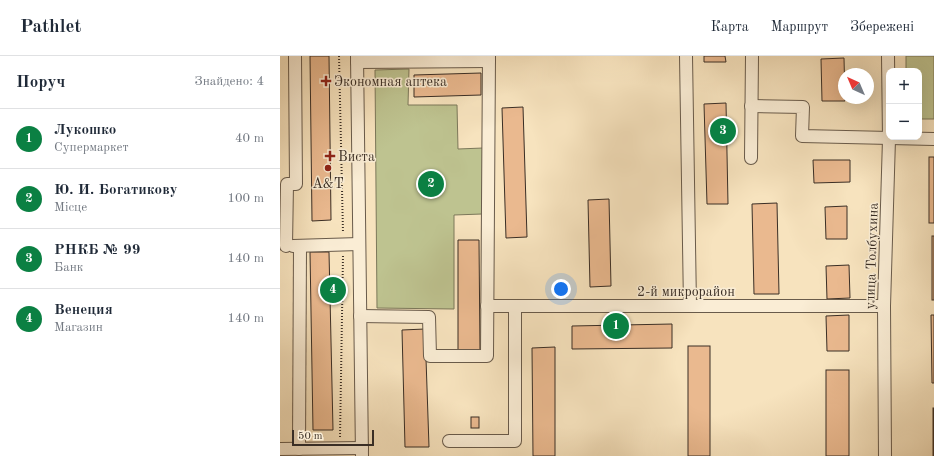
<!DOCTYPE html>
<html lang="uk">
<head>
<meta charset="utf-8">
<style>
	:root { --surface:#fff; --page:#f6f6f7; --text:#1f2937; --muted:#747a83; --line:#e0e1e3; --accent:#0b8043 }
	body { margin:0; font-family:"Old Standard TT",serif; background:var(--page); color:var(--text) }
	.controls { position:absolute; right:12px; top:12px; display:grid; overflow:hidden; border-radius:8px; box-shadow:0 4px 16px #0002 }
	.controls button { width:36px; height:36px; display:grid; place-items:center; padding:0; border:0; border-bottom:1px solid var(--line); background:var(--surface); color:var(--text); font:20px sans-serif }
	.compass { position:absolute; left:558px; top:12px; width:36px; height:36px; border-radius:50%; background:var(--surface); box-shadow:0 4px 16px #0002; rotate:316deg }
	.scale { position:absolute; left:12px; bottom:10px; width:82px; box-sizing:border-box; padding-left:4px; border:2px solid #3a2e25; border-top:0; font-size:11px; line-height:14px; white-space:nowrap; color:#3a2e25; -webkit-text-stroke:3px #faedd5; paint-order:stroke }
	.you { position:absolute; left:281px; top:233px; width:14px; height:14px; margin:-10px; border:3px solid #fff; border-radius:50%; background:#1a73e8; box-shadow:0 0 0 6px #1a73e833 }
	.badge { display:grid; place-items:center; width:26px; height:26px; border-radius:50%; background:var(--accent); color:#fff; font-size:13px; font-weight:700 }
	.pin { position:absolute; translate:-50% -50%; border:2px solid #fff; box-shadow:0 1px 4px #0006 }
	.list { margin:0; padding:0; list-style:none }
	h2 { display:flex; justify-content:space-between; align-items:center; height:52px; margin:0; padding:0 16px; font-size:17px }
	h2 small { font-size:13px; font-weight:400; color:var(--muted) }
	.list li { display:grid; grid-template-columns:26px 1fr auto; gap:12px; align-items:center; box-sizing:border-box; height:60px; padding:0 16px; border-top:1px solid var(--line) }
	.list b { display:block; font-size:15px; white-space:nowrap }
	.list p { margin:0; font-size:13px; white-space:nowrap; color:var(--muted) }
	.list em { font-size:13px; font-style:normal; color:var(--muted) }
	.map { position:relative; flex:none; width:654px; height:400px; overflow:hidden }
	header { display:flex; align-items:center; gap:24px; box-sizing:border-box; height:56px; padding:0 20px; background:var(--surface); border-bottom:1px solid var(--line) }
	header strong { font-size:19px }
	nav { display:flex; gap:22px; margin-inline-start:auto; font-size:14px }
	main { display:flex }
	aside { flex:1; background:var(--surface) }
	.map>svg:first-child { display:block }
</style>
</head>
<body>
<header>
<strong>Pathlet</strong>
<nav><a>Карта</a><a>Маршрут</a><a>Збережені</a></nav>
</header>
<main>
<aside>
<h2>Поруч<small>Знайдено: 4</small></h2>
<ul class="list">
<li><span class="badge">1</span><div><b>Лукошко</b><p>Супермаркет</p></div><em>40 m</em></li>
<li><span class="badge">2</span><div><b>Ю. И. Богатикову</b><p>Місце</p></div><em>100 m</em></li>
<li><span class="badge">3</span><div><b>РНКБ № 99</b><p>Банк</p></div><em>140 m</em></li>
<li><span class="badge">4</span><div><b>Венеция</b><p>Магазин</p></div><em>140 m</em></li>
</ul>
</aside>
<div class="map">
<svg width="654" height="400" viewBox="0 0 654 400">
	<rect width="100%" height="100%" fill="#f7e3be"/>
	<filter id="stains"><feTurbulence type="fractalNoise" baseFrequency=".005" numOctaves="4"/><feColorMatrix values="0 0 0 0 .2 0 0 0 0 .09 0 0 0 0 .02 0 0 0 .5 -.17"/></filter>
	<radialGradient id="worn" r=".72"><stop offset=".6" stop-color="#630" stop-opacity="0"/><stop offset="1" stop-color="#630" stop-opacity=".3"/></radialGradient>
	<g fill="#bec390" stroke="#7c785a">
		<path d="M626,0H654V63H639V15H626Z"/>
		<path d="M129,13L128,49H177L178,93L203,92L202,158L174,159V253L97,252L95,14Z"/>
	</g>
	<g fill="#eab98f" stroke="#3a2e25">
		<path d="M30,0H49L51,164L32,165Z"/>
		<path d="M424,0H445L446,6H424Z"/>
		<path d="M564,2L565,45H542L541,3Z"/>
		<path d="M201,17V39L134,41V19Z"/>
		<path d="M446,47L448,148H427L424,48Z"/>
		<path d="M243,51L247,181L226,182L222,52Z"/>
		<rect x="649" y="101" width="5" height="66"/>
		<path d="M533,104H570V126L534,127Z"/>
		<path d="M329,143L331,230L310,231L308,144Z"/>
		<path d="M497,147L499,238H474L472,148Z"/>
		<path d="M567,150V183H546L545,151Z"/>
		<rect x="652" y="180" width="2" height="64"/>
		<path d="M178,184H199L200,294H178Z"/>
		<path d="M30,196H49L53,374H33Z"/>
		<path d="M569,209L570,242L547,243L546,210Z"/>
		<path d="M569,259V295H547L546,260Z"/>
		<path d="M651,259H654V327H652Z"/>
		<path d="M392,268V292L292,293V270Z"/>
		<path d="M145,273L149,391H125L122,274Z"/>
		<rect x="408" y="290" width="22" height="110"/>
		<path d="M275,291V400H253L252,292Z"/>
		<rect x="546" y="314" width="23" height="86"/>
		<rect x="653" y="352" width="1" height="48"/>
		<rect x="191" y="361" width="8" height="11"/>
	</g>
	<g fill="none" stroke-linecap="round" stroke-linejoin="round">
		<g stroke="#695b4b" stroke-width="14">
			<g id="minor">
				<path d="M77,0L82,400"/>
				<path d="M406,0L410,250"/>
				<path d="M77,6L209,5"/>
				<path d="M471,50L523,51L522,80L654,83"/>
				<path d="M471,102L472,0"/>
				<path d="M6,190L7,128H16L15,0"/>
				<path d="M13,190L79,188"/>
				<path d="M207,250H604"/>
				<path d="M80,260L149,261L150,300H207L209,0"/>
				<path d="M169,385H235V250"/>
				<path d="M0,393L82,392"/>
				<path d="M19,393L20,190"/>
				<path d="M605,400L604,250L609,83L608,0"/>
			</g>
		</g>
		<g stroke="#3a2e25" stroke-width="2" stroke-dasharray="1 2" stroke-linecap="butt">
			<path d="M59,0L63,177"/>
			<path d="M60,381L63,199"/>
		</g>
		<use href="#minor" stroke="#faedd5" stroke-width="12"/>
	</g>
	<g fill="#8f2418" stroke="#faedd5" stroke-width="1.5">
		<path d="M44 19h4v4h4v4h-4v4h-4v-4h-4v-4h4z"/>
		<path d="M48 94h4v4h4v4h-4v4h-4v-4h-4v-4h4z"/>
		<circle cx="48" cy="112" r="4"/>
	</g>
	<g text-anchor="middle" stroke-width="3" stroke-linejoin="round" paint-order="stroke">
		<g font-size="14" fill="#3a2e25" stroke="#faedd5" text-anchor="start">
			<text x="54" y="30">Экономная аптека</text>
			<text x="58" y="105">Виста</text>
			<text x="48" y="132" text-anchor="middle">A&amp;T</text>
		</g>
		<g font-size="14" fill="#3a2e25" stroke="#faedd5">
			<text transform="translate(591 200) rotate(-88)" y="5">улица Толбухина</text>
			<text x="406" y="240">2-й микрорайон</text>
		</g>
	</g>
	<rect width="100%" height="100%" filter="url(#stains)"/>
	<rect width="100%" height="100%" fill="url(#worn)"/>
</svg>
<div class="controls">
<button>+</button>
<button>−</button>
</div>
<svg class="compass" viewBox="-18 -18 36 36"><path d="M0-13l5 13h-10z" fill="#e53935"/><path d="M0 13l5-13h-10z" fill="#747a83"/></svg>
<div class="scale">50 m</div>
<div class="you"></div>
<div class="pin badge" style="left:336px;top:270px">1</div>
<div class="pin badge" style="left:151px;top:128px">2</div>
<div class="pin badge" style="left:443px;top:75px">3</div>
<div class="pin badge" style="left:53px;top:234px">4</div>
</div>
</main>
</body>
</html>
